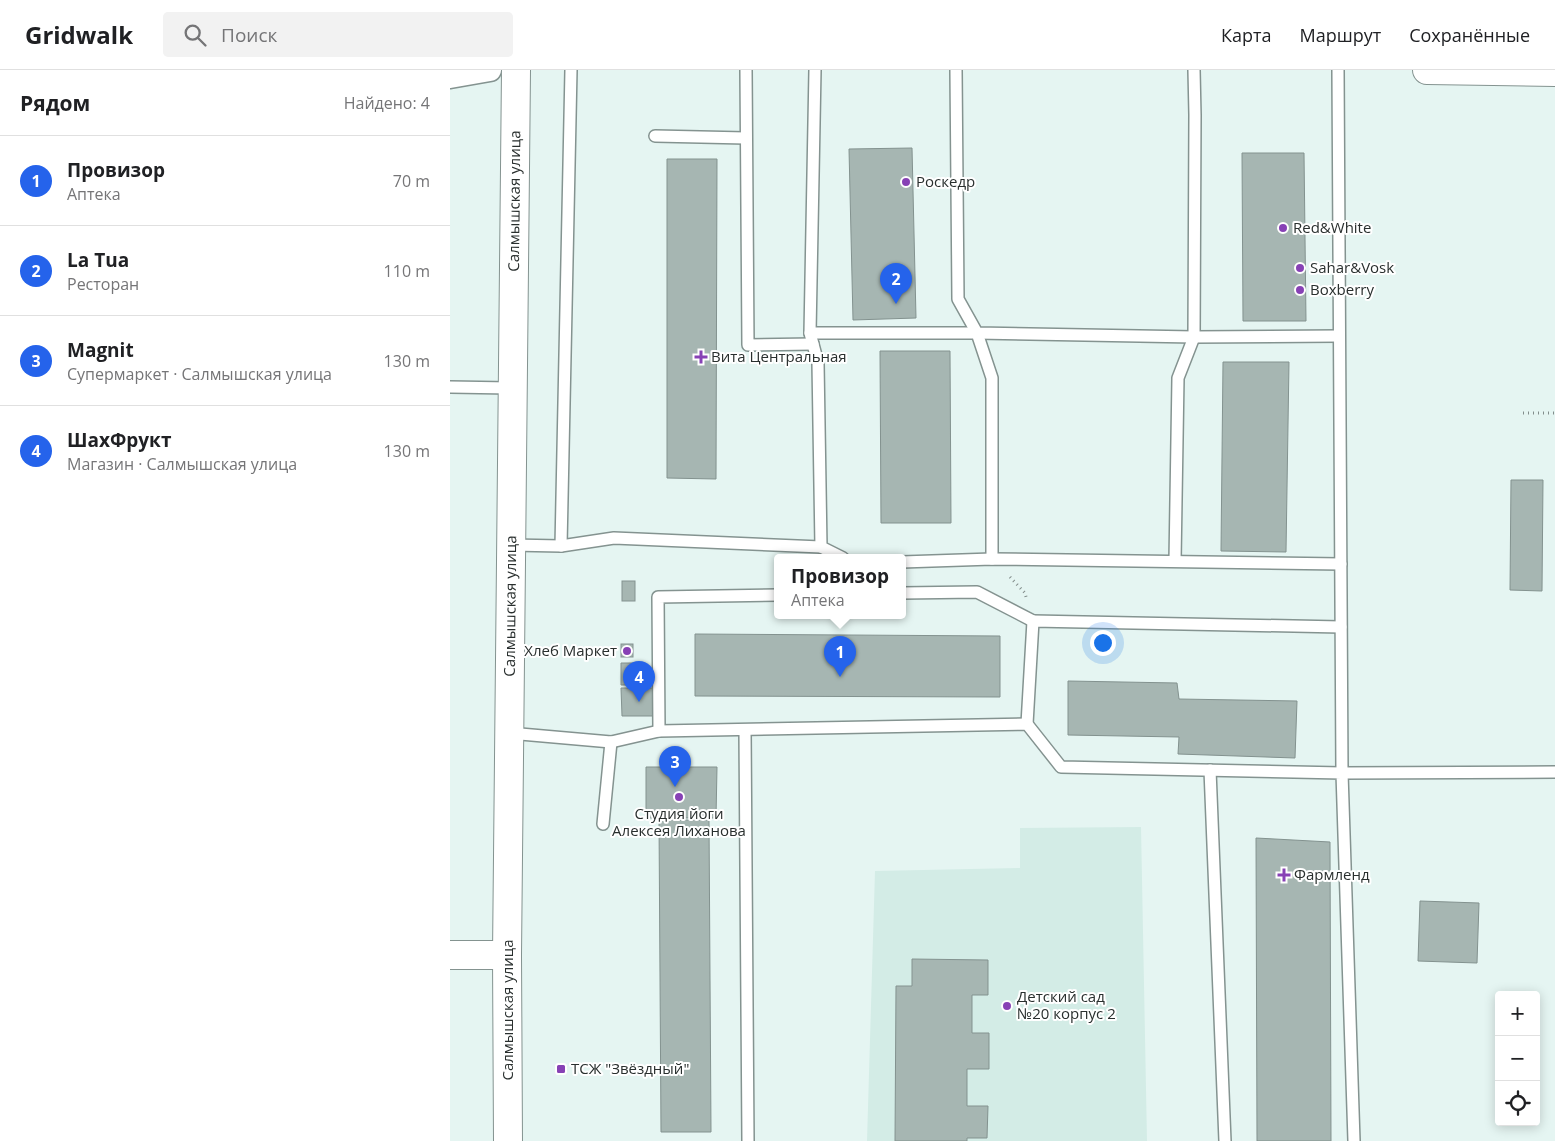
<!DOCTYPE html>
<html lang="ru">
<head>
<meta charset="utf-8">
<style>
	:root { --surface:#fff; --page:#f2f2f2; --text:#202124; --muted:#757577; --line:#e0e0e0; --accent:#2563eb }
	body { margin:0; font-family:"Open Sans",sans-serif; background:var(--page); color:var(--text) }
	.controls { position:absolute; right:15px; bottom:15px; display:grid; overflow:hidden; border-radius:5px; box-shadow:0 2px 12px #0003 }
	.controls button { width:45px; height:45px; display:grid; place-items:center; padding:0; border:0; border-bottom:1px solid var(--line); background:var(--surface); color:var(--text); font:25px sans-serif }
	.you { position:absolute; left:652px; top:572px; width:18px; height:18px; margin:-12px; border:4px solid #fff; border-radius:50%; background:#1a73e8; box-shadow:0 0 0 8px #1a73e833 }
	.badge { display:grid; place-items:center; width:32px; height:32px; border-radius:50%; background:var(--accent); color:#fff; font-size:16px; font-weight:700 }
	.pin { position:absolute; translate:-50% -41px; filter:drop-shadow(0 1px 2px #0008) }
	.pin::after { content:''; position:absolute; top:26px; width:18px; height:15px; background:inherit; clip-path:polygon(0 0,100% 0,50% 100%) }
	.popup { position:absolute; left:324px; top:484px; width:132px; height:65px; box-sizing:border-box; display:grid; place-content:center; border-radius:5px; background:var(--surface); filter:drop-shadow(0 1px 4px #0005); font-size:16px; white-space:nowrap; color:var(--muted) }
	.popup b { font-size:19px; color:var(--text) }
	.popup::after { content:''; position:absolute; left:50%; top:100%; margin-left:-10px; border:10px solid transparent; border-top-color:var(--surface) }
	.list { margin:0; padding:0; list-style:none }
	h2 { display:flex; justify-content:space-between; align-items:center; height:65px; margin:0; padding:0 20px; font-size:21px }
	h2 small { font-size:16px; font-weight:400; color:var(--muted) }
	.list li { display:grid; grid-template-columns:32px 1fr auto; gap:15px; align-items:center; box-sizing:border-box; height:90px; padding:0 20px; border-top:1px solid var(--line) }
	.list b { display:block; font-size:19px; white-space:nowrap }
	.list p { margin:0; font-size:16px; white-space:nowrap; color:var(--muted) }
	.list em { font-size:16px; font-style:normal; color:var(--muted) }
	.icon { flex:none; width:28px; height:28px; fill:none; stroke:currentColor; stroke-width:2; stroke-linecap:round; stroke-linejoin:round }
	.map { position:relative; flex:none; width:1105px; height:1071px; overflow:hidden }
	header { display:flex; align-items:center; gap:30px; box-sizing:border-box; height:70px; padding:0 25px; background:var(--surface); border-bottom:1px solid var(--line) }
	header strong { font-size:24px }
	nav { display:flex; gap:28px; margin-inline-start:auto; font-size:18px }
	.search { width:350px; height:45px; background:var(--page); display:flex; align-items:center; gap:12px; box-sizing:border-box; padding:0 18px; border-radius:5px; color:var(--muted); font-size:19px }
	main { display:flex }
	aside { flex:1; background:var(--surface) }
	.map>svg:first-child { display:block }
</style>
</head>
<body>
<header>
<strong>Gridwalk</strong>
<div class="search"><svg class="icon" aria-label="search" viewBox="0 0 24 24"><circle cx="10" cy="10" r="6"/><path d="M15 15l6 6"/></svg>Поиск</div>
<nav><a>Карта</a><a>Маршрут</a><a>Сохранённые</a></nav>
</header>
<main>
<aside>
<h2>Рядом<small>Найдено: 4</small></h2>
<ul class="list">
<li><span class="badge">1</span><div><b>Провизор</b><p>Аптека</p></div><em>70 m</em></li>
<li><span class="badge">2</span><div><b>La Tua</b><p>Ресторан</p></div><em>110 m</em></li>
<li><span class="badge">3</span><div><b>Magnit</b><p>Супермаркет · Салмышская улица</p></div><em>130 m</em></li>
<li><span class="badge">4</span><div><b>ШахФрукт</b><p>Магазин · Салмышская улица</p></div><em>130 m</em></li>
</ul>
</aside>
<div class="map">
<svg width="1105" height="1071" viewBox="0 0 1105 1071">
	<rect width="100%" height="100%" fill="#e5f5f2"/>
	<path fill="#d3ece6" d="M691,757L697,1071H417L425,801L570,798V758Z"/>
	<g fill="#a6b6b2" stroke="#83928f">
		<path d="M462,78L466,248L403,250L399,79Z"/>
		<path d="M792,83H854L856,251H793Z"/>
		<path d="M217,89H267L266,409L217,408Z"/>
		<path d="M430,281H500L501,453H431Z"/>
		<path d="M773,292H839L836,482L771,481Z"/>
		<path d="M1061,410H1093L1092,521L1060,520Z"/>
		<rect x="172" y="511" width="13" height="20"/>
		<path d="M245,564L550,566V627L245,626Z"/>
		<rect x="171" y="574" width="12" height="13"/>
		<path d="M171,593H184L183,615H171Z"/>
		<circle cx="196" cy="600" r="4.5"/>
		<path d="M618,611L727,613L729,629L847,631L845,688L728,684L729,667L618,665Z"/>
		<path d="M171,618H206V646H172Z"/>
		<path d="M196,697H267L266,748H196Z"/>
		<path d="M209,750H259L261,1062H211Z"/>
		<path d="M806,768L880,772L881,1071H807Z"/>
		<path d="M970,831L1029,833L1027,893L968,891Z"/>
		<path d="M462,889L538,890V925H522V963H539V999H517V1036H538L537,1068H517V1071H445L446,916H462Z"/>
	</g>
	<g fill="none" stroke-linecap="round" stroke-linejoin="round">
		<g stroke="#849390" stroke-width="14">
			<g id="lane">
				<path d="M296,0L298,275L363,274"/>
				<path d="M365,0L360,263L368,293L371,477L393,488"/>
				<path d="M506,0L508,229L527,263L744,267L889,266"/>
				<path d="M888,0L892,703L1105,702"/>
				<path d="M205,66L296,68"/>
				<path d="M360,263H527L542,308V489"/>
				<path d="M0,317L62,318"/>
				<path d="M61,475L111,476L164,468L371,477"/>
				<path d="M111,476L121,0"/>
				<path d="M725,491L728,308L744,267L745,45L744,0"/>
				<path d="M452,492L542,489L891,494"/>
				<path d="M452,523L527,522L583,551"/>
				<path d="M577,654L583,551L891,557"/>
				<path d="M295,660L298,1071"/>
				<path d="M209,661L208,527L328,525"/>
				<path d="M59,663L161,672L209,661L577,654L611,697L892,703L904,1071"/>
				<path d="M760,700L775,1071"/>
				<path d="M153,754L161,672"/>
			</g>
		</g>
		<g stroke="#849390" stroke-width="25">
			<path id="street" d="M0,7L40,0"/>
		</g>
		<g stroke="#849390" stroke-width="30">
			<g id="secondary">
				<path d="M977,0L1105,2"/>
				<path d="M0,885H57"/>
				<path id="s1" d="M58,1071L57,885L66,0"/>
			</g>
		</g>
		<g stroke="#828d8b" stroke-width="3" stroke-dasharray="1 4" stroke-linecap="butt">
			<path d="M1073,343H1105"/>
			<path d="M560,507L575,523L576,527"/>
		</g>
		<use href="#lane" stroke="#fff" stroke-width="11"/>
		<use href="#street" stroke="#fff" stroke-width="22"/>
		<use href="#secondary" stroke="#fff" stroke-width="28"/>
	</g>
	<g fill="#8741b5" stroke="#fff" stroke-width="2">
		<circle cx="456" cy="112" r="5"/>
		<circle cx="833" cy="158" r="5"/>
		<circle cx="850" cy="198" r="5"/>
		<circle cx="850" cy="220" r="5"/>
		<path d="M248.5 279.5h5v5h5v5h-5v5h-5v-5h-5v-5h5z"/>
		<circle cx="177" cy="581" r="5"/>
		<circle cx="229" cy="727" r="5"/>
		<path d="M831.5 797.5h5v5h5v5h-5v5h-5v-5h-5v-5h5z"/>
		<circle cx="557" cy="936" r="5"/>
		<rect x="106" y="994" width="10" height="10" rx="2.5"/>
	</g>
	<g text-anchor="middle" stroke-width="4" stroke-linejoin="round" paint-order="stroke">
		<g font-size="15" fill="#292f2e" stroke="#fff" text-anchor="start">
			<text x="466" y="117">Роскедр</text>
			<text x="843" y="163">Red&amp;White</text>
			<text x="860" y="203">Sahar&amp;Vosk</text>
			<text x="860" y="225">Boxberry</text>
			<text x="261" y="292">Вита Центральная</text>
			<text x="167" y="586" text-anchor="end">Хлеб Маркет</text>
			<text x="229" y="749" text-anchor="middle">Студия йоги<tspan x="229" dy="17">Алексея Лиханова</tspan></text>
			<text x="844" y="810">Фармленд</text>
			<text x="567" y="932">Детский сад<tspan x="567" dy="17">№20 корпус 2</tspan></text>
			<text x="121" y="1004">ТСЖ "Звёздный"</text>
		</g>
		<g font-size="15" fill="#292f2e" stroke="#fff">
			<text dy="5" stroke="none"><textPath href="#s1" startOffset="940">Салмышская улица</textPath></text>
			<text dy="5" stroke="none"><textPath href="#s1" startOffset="535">Салмышская улица</textPath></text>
			<text transform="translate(58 940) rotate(-90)" y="5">Салмышская улица</text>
		</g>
	</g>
</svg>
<div class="controls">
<button>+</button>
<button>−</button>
<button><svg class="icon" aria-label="locate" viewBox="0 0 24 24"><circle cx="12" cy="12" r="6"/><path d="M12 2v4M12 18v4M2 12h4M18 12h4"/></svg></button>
</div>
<div class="you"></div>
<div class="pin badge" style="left:390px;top:607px">1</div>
<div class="popup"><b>Провизор</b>Аптека</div>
<div class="pin badge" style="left:446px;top:234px">2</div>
<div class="pin badge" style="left:225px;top:717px">3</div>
<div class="pin badge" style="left:189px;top:632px">4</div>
</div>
</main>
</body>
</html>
